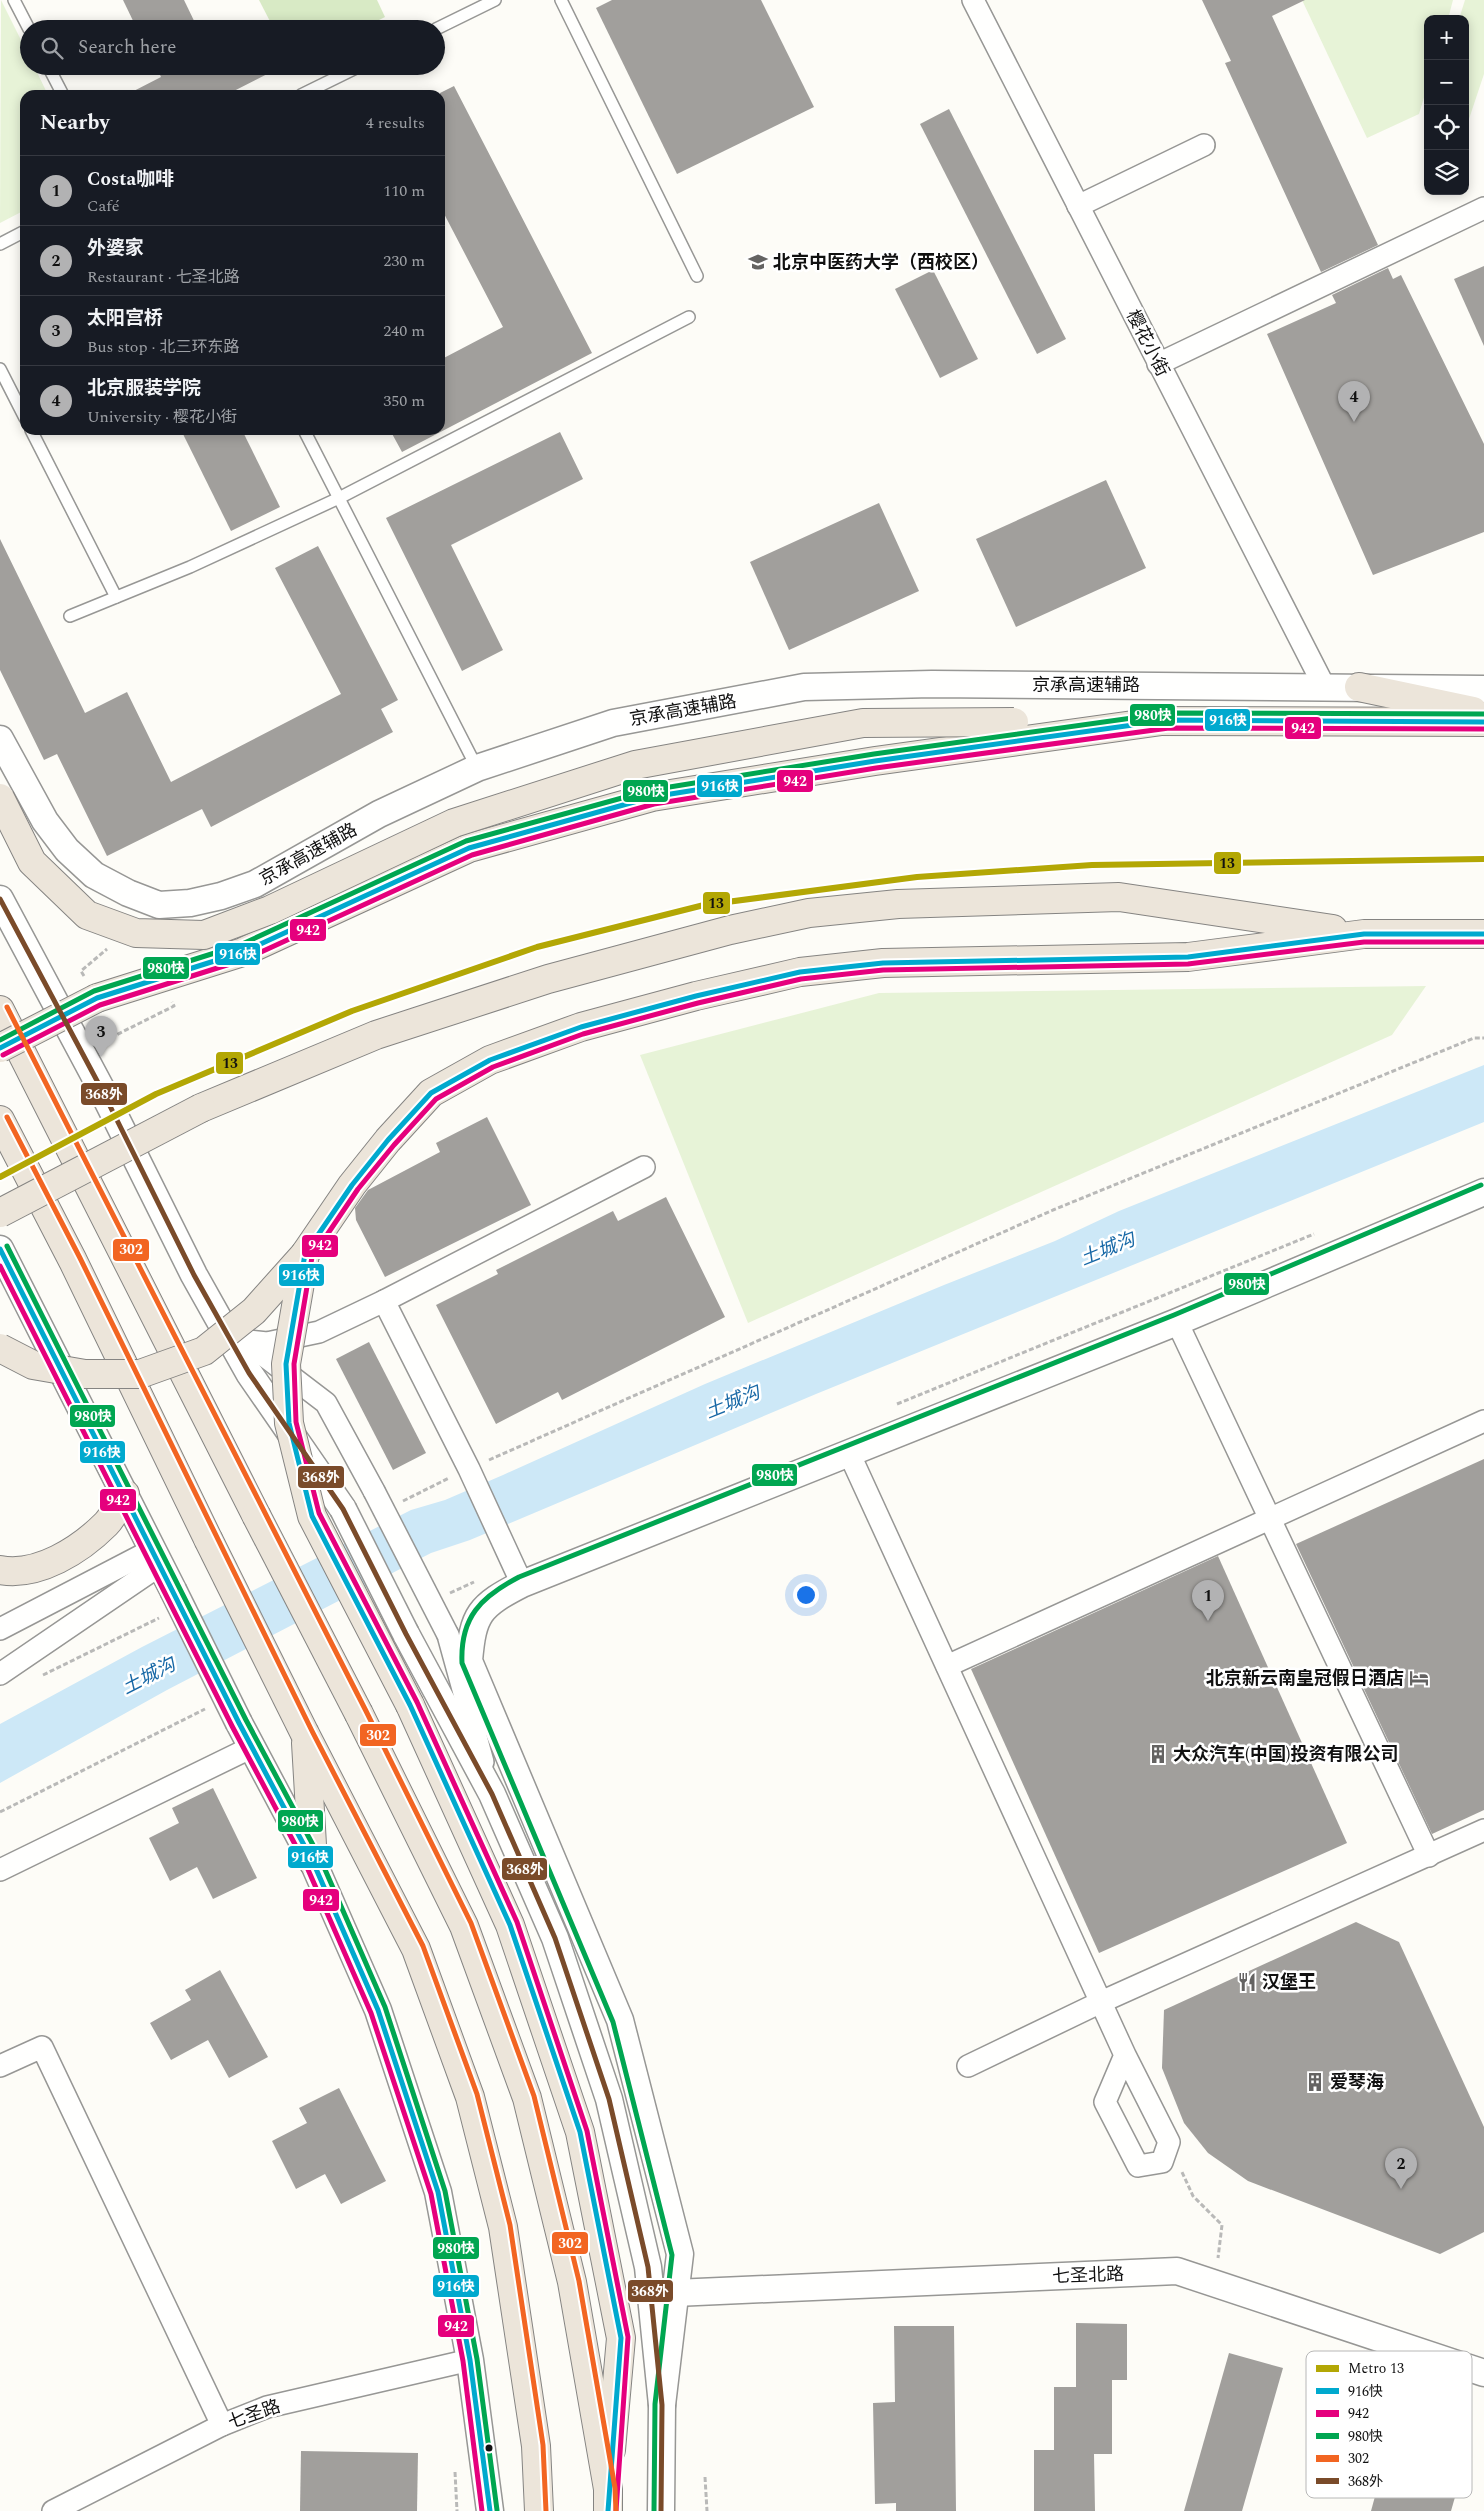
<!DOCTYPE html>
<html lang="en">
<head>
<meta charset="utf-8">
<style>
	:root { --surface:#171b24; --page:#20242c; --text:#f1f3f6; --muted:#9ea1a6; --line:#363941; --accent:#b2b2b3 }
	body { margin:0; font-family:Spectral,"Noto Sans SC",serif; background:var(--page); color:var(--text) }
	.controls { position:absolute; right:15px; top:15px; display:grid; overflow:hidden; border-radius:10px; box-shadow:0 2px 12px #0003 }
	.controls button { width:45px; height:45px; display:grid; place-items:center; padding:0; border:0; border-bottom:1px solid var(--line); background:var(--surface); color:var(--text); font:25px sans-serif }
	.you { position:absolute; left:805px; top:1594px; width:18px; height:18px; margin:-12px; border:4px solid #fff; border-radius:50%; background:#1a73e8; box-shadow:0 0 0 8px #1a73e833 }
	.badge { display:grid; place-items:center; width:32px; height:32px; border-radius:50%; background:var(--accent); color:#111; font-size:16px; font-weight:700 }
	.pin { position:absolute; translate:-50% -41px; filter:drop-shadow(0 1px 2px #0008) }
	.pin::after { content:''; position:absolute; top:26px; width:18px; height:15px; background:inherit; clip-path:polygon(0 0,100% 0,50% 100%) }
	.list { margin:0; padding:0; list-style:none }
	h2 { display:flex; justify-content:space-between; align-items:center; height:65px; margin:0; padding:0 20px; font-size:21px }
	h2 small { font-size:16px; font-weight:400; color:var(--muted) }
	.list li { display:grid; grid-template-columns:32px 1fr auto; gap:15px; align-items:center; box-sizing:border-box; height:70px; padding:0 20px; border-top:1px solid var(--line) }
	.list b { display:block; font-size:19px; white-space:nowrap }
	.list p { margin:0; font-size:16px; white-space:nowrap; color:var(--muted) }
	.list em { font-size:16px; font-style:normal; color:var(--muted) }
	.icon { flex:none; width:28px; height:28px; fill:none; stroke:currentColor; stroke-width:2; stroke-linecap:round; stroke-linejoin:round }
	.map { position:relative; flex:none; width:1484px; height:2511px; overflow:hidden }
	.search { position:absolute; background:var(--surface); box-shadow:0 2px 12px #0003; left:20px; top:20px; width:425px; height:55px; display:flex; align-items:center; gap:12px; box-sizing:border-box; padding:0 18px; border-radius:28px; color:var(--muted); font-size:19px }
	.panel { position:absolute; background:var(--surface); box-shadow:0 2px 12px #0003; left:20px; top:90px; width:425px; height:345px; border-radius:15px }
	.map>svg:first-child { display:block }
</style>
</head>
<body>
<div class="map">
<svg width="1484" height="2511" viewBox="0 0 1484 2511">
	<rect width="100%" height="100%" fill="#fdfcf7"/>
	<g fill="#e7f3d7">
		<path d="M1,0L29,56V66H34L48,95H25V210L0,223Z"/>
		<path d="M1302,0H1453L1448,19H1428V84L1419,114L1367,138Z"/>
		<path d="M1465,0H1484V74L1465,131V19H1459Z"/>
		<path d="M1426,986L1392,1035L748,1323L640,1055L879,993Z"/>
	</g>
	<path fill="#d8eac5" d="M259,0H377L385,17L361,29H274Z"/>
	<path fill="#cde8f7" d="M1484,1065V1122L816,1394L470,1540L431,1553L167,1690L0,1783V1724L142,1647L411,1510L445,1500L503,1475L705,1384L944,1285L1055,1241L1119,1211Z"/>
	<g fill="#a19f9c">
		<path d="M123,0H184L198,29H137Z"/>
		<path d="M612,0H761L814,107L677,174L596,8Z"/>
		<path d="M1202,0H1305L1272,16L1378,245L1321,272L1225,63L1231,61Z"/>
		<path d="M156,66H283L226,95H126L161,77Z"/>
		<path d="M454,86L592,353L402,452L390,430H440V360L503,327L440,206V93Z"/>
		<path d="M949,109L1066,339L1037,354L920,124Z"/>
		<path d="M1484,266V346L1454,279Z"/>
		<path d="M1388,268L1393,279L1401,275L1484,444V532L1373,575L1267,334L1336,303L1332,295Z"/>
		<path d="M933,270L978,359L940,378L895,289Z"/>
		<path d="M181,430H242L280,507L231,531Z"/>
		<path d="M560,432L583,479L451,545L503,650L462,671L386,518Z"/>
		<path d="M1106,480L1146,568L1016,627L976,539Z"/>
		<path d="M879,503L919,591L789,650L750,562Z"/>
		<path d="M0,539L85,713L127,692L171,782L341,694L275,568L318,546L398,700L381,709L393,732L211,827L202,809L107,856L57,754L44,760L0,670Z"/>
		<path d="M487,1117L531,1205L385,1277L356,1220L355,1208L368,1190L440,1152L436,1143Z"/>
		<path d="M666,1197L725,1317L562,1400L558,1392L496,1424L436,1305L498,1274L496,1270L613,1211L618,1221Z"/>
		<path d="M369,1342L426,1453L393,1470L336,1359Z"/>
		<path d="M1484,1459V1810L1432,1834L1296,1544Z"/>
		<path d="M1218,1556L1347,1843L1099,1953L971,1669Z"/>
		<path d="M213,1788L257,1878L213,1899L197,1867L170,1881L149,1838L179,1823L172,1808Z"/>
		<path d="M1356,1922L1399,1942L1484,2127V2232L1440,2254L1248,2181L1208,2153L1184,2123L1162,2068L1164,2010Z"/>
		<path d="M220,1970L268,2057L229,2078L208,2040L171,2060L150,2023L191,2000L185,1990Z"/>
		<path d="M339,2088L386,2181L341,2204L325,2174L296,2189L272,2141L307,2123L299,2108Z"/>
		<path d="M1076,2323L1127,2324V2380H1112V2454H1094L1095,2511H1034V2450H1054V2387H1076Z"/>
		<path d="M894,2326H954L956,2511H896V2503L875,2504L873,2403L895,2402Z"/>
		<path d="M1229,2353L1283,2368L1242,2511H1184Z"/>
		<path d="M1397,2416L1472,2438L1451,2511H1371Z"/>
		<path d="M301,2451L418,2453L417,2511H300Z"/>
	</g>
	<g fill="none" stroke-linecap="round" stroke-linejoin="round">
		<g stroke="#979795" stroke-width="14">
			<g id="service">
				<path d="M14,0L29,29"/>
				<path d="M561,0L697,276"/>
				<path d="M436,29L495,0"/>
				<path d="M48,66L63,95"/>
				<path d="M301,95L360,66"/>
				<path d="M0,244L25,231"/>
				<path d="M0,369L25,418"/>
				<path d="M31,430L116,597"/>
				<path d="M304,430L477,768"/>
				<path d="M70,616L190,567L339,498L689,317"/>
			</g>
		</g>
		<g stroke="#979795" stroke-width="24">
			<g id="minor">
				<path d="M973,0L1324,686"/>
				<path d="M1078,206L1204,145"/>
				<path d="M1158,364L1484,208"/>
				<path d="M384,1301L469,1469L522,1584"/>
				<path d="M1177,1322L1429,1856"/>
				<path d="M247,1339L254,1348L326,1403L374,1491"/>
				<path d="M248,1341L267,1343L319,1332L384,1301L644,1167"/>
				<path d="M849,1453L1125,2055L1105,2102L1138,2166L1162,2162L1169,2142L1125,2055"/>
				<path d="M0,1629L152,1550"/>
				<path d="M448,1635L483,1762"/>
				<path d="M947,1666L1484,1421"/>
				<path d="M0,1674L160,1565"/>
				<path d="M0,1870L252,1747"/>
				<path d="M0,2066L42,2047L222,2425"/>
				<path d="M968,2066L1101,2002L1484,1830"/>
				<path d="M53,2511L222,2425L267,2407L470,2360"/>
			</g>
		</g>
		<g stroke="#979795" stroke-width="29">
			<g id="tertiary">
				<path d="M0,739L45,821L67,850L94,875L128,893L159,905L190,903L221,896L255,884L379,814L477,768L613,723L804,687L932,684L1484,689"/>
				<path d="M0,899L103,1092L194,1275L249,1373L343,1509"/>
				<path d="M0,1249L173,1590"/>
				<path d="M406,1634L492,1794L555,1938L609,2099L648,2267L662,2405L661,2511"/>
				<path d="M239,1723L313,1862L378,2010L438,2192L470,2360L490,2511"/>
				<path d="M675,2293L1177,2271L1484,2373"/>
				<path d="M662,2405L680,2254L620,2020L469,1661C473,1614 479,1606 522,1584L1177,1322L1484,1192"/>
			</g>
		</g>
		<g stroke="#858482" stroke-width="30">
			<g id="trunk">
				<path d="M1359,687L1473,711"/>
				<path d="M1150,721L1484,722"/>
				<path d="M97,998L243,952L469,848L652,797L875,761L1169,720"/>
				<path d="M0,1010L256,1515"/>
				<path d="M201,1108L376,1035L548,979L730,930L809,913L898,904L1119,897L1333,929"/>
				<path d="M0,1120L73,1261L208,1539"/>
				<path d="M305,1254L352,1185L388,1140L431,1093L490,1060L581,1027L696,996L800,972L883,963L1188,957L1364,934H1484"/>
				<path d="M0,1570C38,1577 80,1550 106,1524C114,1516 119,1503 125,1494"/>
				<path d="M410,1705L510,1925L580,2132L621,2338L611,2450"/>
				<path d="M359,1714L464,1926L527,2098L572,2282L608,2489V2511"/>
				<path d="M305,1734L416,1949L470,2097L503,2227L536,2446L539,2511"/>
				<path d="M306,1743L313,1862"/>
			</g>
		</g>
		<g stroke="#b9b9b8" stroke-width="3" stroke-dasharray="5 2.5" stroke-linecap="butt">
			<path d="M84,976L81,971L107,949"/>
			<path d="M104,1041L174,1006L172,1002"/>
			<path d="M897,1404L1314,1234"/>
			<path d="M489,1460L1053,1210L1474,1038H1484"/>
			<path d="M403,1501L449,1478"/>
			<path d="M450,1593L474,1582"/>
			<path d="M43,1675L159,1618"/>
			<path d="M0,1812L205,1709"/>
			<path d="M1182,2172L1193,2196L1222,2225L1218,2258"/>
			<path d="M455,2472L457,2511"/>
			<path d="M705,2477L707,2511"/>
		</g>
		<use href="#service" stroke="#fffffe" stroke-width="11"/>
		<use href="#minor" stroke="#fffffe" stroke-width="21"/>
		<use href="#tertiary" stroke="#fffffe" stroke-width="26"/>
		<use href="#trunk" stroke="#ece5da" stroke-width="28"/>
		<g stroke="#979795" stroke-width="24" stroke-linecap="butt">
			<path id="minor-bridge" d="M374,1491L448,1635"/>
		</g>
		<g stroke="#979795" stroke-width="29" stroke-linecap="butt">
			<g id="tertiary-bridge">
				<path d="M343,1509L406,1634"/>
				<path d="M173,1590L239,1723"/>
			</g>
		</g>
		<g stroke="#858482" stroke-width="30" stroke-linecap="butt">
			<g id="trunk-bridge">
				<path d="M0,798L32,862L87,915L136,933L204,935L270,910L454,823L635,765L863,723L1014,722"/>
				<path d="M0,1048L97,998"/>
				<path d="M0,1213L201,1108"/>
				<path d="M305,1254L286,1364L289,1423L312,1516L410,1705"/>
				<path d="M0,1348L33,1365L85,1374H140L204,1351L254,1311L305,1254"/>
				<path d="M256,1515L359,1714"/>
				<path d="M208,1539L305,1734"/>
			</g>
		</g>
		<use href="#minor-bridge" stroke="#fffffe" stroke-width="21"/>
		<use href="#tertiary-bridge" stroke="#fffffe" stroke-width="26"/>
		<use href="#trunk-bridge" stroke="#ece5da" stroke-width="28"/>
		<g stroke="#fff" stroke-width="9">
			<g id="bus-1">
				<path d="M0,1048L97,998L243,952L469,848L652,797L875,761L1169,720L1484,722"/>
				<path d="M0,1249L239,1723L313,1862L378,2010L438,2192L470,2360L490,2511"/>
				<path d="M608,2511L621,2338L580,2132L510,1925L410,1705L312,1516L289,1423L286,1364L305,1254L352,1185L388,1140L431,1093L490,1060L581,1027L696,996L800,972L883,963L1188,957L1364,934H1484"/>
			</g>
		</g>
		<g stroke="#fff" stroke-width="9">
			<g id="bus-2">
				<path d="M3,1055L100,1005L246,959L472,855L654,804L876,768L1169,728L1484,729"/>
				<path d="M0,1266L232,1726L306,1865L371,2013L431,2194L463,2361L482,2511"/>
				<path d="M616,2511L628,2337L587,2131L517,1922L417,1702L319,1513L296,1422L294,1364L312,1257L358,1189L394,1145L436,1099L493,1067L583,1034L698,1003L801,979L883,970L1188,964L1364,942H1484"/>
			</g>
		</g>
		<g stroke="#fff" stroke-width="9">
			<g id="bus-3">
				<path d="M0,1040L94,991L240,945L466,841L651,790L874,754L1168,713L1484,714"/>
				<path d="M7,1246L246,1720L320,1858L385,2007L445,2191L477,2359L497,2510"/>
				<path d="M654,2511L655,2404L672,2255L613,2022L462,1663C460,1617 481,1597 519,1577L1174,1315L1481,1185"/>
			</g>
		</g>
		<g stroke="#fff" stroke-width="9">
			<g id="bus-4">
				<path d="M7,1007L366,1711L471,1923L534,2096L579,2281L615,2488L616,2511"/>
				<path d="M7,1117L80,1258L312,1731L423,1946L477,2094L510,2225L543,2445L546,2511"/>
			</g>
		</g>
		<g stroke="#fff" stroke-width="9">
			<path id="bus-5" d="M0,899L103,1092L194,1275L249,1373L343,1509L406,1634L492,1794L555,1938L609,2099L648,2267L662,2405L661,2511"/>
		</g>
		<use href="#bus-1" stroke="#00a9ce" stroke-width="5"/>
		<use href="#bus-2" stroke="#e5007d" stroke-width="5"/>
		<use href="#bus-3" stroke="#00a651" stroke-width="5"/>
		<use href="#bus-4" stroke="#f26522" stroke-width="5"/>
		<use href="#bus-5" stroke="#7a4b2a" stroke-width="5"/>
		<g stroke="#fff" stroke-width="10">
			<path id="metro-1" d="M0,1177L156,1094L352,1011L537,947L704,905L917,877L1092,865L1484,859"/>
		</g>
		<use href="#metro-1" stroke="#b3a705" stroke-width="6"/>
	</g>
	<defs>
		<g id="university-bare" transform="scale(1.5)"><path d="M0-5L7-2L0 1L-7-2ZM-4 1L0 2.5L4 1V4Q0 6-4 4Z" fill="#646362" stroke="#fff" stroke-width="2.5" paint-order="stroke"/></g>
		<g id="hotel-bare" transform="scale(1.5)"><path d="M-6-4.5h1.5V1H6V5H4.5V3h-9V5H-6ZM-4 0a1.8 1.8 0 1 1 3.6 0ZM.5 0V-2.5h3Q6-2.5 6 0Z" fill="#646362" stroke="#fff" stroke-width="2.5" paint-order="stroke"/></g>
		<g id="building-bare" transform="scale(1.5)"><path d="M-4-6H4V6H1V3H-1V6H-4ZM-2.5-4.3h1.7v1.8h-1.7ZM.8-4.3h1.7v1.8H.8ZM-2.5-1h1.7V.8h-1.7ZM.8-1h1.7V.8H.8Z" fill="#646362" stroke="#fff" stroke-width="2.5" paint-order="stroke"/></g>
		<g id="restaurant-bare" transform="scale(1.5)"><path d="M-5-6h1v4h1v-4h1v4h1v-4h1v5L-1.5 .5V6h-2V.5L-5-1ZM5-6V6H3V1.5H1.5Q1.5-4 5-6Z" fill="#646362" stroke="#fff" stroke-width="2.5" paint-order="stroke"/></g>
	</defs>
	<g fill-rule="evenodd">
		<use href="#university-bare" x="758" y="262"/>
		<use href="#hotel-bare" x="1419" y="1678"/>
		<use href="#building-bare" x="1158" y="1754"/>
		<use href="#restaurant-bare" x="1247" y="1982"/>
		<use href="#building-bare" x="1315" y="2082"/>
	</g>
	<circle fill="#111" stroke="#fff" stroke-width="2" cx="489" cy="2448" r="4.5"/>
	<g text-anchor="middle" stroke-width="5" stroke-linejoin="round" paint-order="stroke">
		<g font-size="18" font-weight="bold" fill="#111" stroke="#fff" text-anchor="start">
			<text x="773" y="268">北京中医药大学（西校区）</text>
			<text x="1404" y="1684" text-anchor="end">北京新云南皇冠假日酒店</text>
			<text x="1173" y="1760">大众汽车(中国)投资有限公司</text>
			<text x="1262" y="1988">汉堡王</text>
			<text x="1330" y="2088">爱琴海</text>
		</g>
		<g font-size="18" fill="#111" stroke="#fff">
			<text transform="translate(1148 343) rotate(63)" y="6">樱花小街</text>
			<text x="1086" y="691">京承高速辅路</text>
			<text transform="translate(683 710) rotate(-10)" y="6">京承高速辅路</text>
			<text transform="translate(308 854) rotate(-29)" y="6">京承高速辅路</text>
			<text transform="translate(1088 2275) rotate(-2)" y="6">七圣北路</text>
			<text transform="translate(254 2414) rotate(-19)" y="6">七圣路</text>
		</g>
		<g font-size="19" font-style="italic" fill="#1768a6" stroke="#fff">
			<text transform="translate(1107 1248) rotate(-22)" y="7">土城沟</text>
			<text transform="translate(732 1401) rotate(-22)" y="7">土城沟</text>
			<text transform="translate(148 1675) rotate(-27)" y="7">土城沟</text>
		</g>
	</g>
	<rect x="1306" y="2351" width="166" height="147" rx="8" fill="#fff" stroke="#b8b8b8" stroke-width="1"/>
	<rect x="1316" y="2365" width="23" height="7" fill="#b3a705"/>
	<rect x="1316" y="2388" width="23" height="6" fill="#00a9ce"/>
	<rect x="1316" y="2410" width="23" height="7" fill="#e5007d"/>
	<rect x="1316" y="2433" width="23" height="6" fill="#00a651"/>
	<rect x="1316" y="2455" width="23" height="7" fill="#f26522"/>
	<rect x="1316" y="2478" width="23" height="6" fill="#7a4b2a"/>
	<g font-size="14" fill="#111">
		<text x="1348" y="2373">Metro 13</text>
		<text x="1348" y="2396">916快</text>
		<text x="1348" y="2418">942</text>
		<text x="1348" y="2441">980快</text>
		<text x="1348" y="2463">302</text>
		<text x="1348" y="2486">368外</text>
	</g>
	<g stroke="#fff" stroke-width="2">
		<rect x="1129" y="703" width="47" height="24" rx="5" fill="#00a651"/>
		<rect x="1204" y="708" width="47" height="24" rx="5" fill="#00a9ce"/>
		<rect x="1284" y="716" width="38" height="24" rx="5" fill="#e5007d"/>
		<rect x="776" y="769" width="38" height="24" rx="5" fill="#e5007d"/>
		<rect x="696" y="774" width="47" height="24" rx="5" fill="#00a9ce"/>
		<rect x="622" y="779" width="47" height="24" rx="5" fill="#00a651"/>
		<rect x="1213" y="851" width="29" height="24" rx="5" fill="#b3a705"/>
		<rect x="702" y="891" width="29" height="24" rx="5" fill="#b3a705"/>
		<rect x="289" y="918" width="38" height="24" rx="5" fill="#e5007d"/>
		<rect x="214" y="942" width="47" height="24" rx="5" fill="#00a9ce"/>
		<rect x="142" y="956" width="48" height="24" rx="5" fill="#00a651"/>
		<rect x="215" y="1051" width="29" height="24" rx="5" fill="#b3a705"/>
		<rect x="80" y="1082" width="48" height="24" rx="5" fill="#7a4b2a"/>
		<rect x="301" y="1234" width="38" height="24" rx="5" fill="#e5007d"/>
		<rect x="112" y="1238" width="38" height="24" rx="5" fill="#f26522"/>
		<rect x="278" y="1263" width="47" height="24" rx="5" fill="#00a9ce"/>
		<rect x="1223" y="1272" width="47" height="24" rx="5" fill="#00a651"/>
		<rect x="69" y="1404" width="47" height="24" rx="5" fill="#00a651"/>
		<rect x="79" y="1440" width="47" height="24" rx="5" fill="#00a9ce"/>
		<rect x="751" y="1463" width="47" height="24" rx="5" fill="#00a651"/>
		<rect x="297" y="1465" width="48" height="24" rx="5" fill="#7a4b2a"/>
		<rect x="99" y="1488" width="38" height="24" rx="5" fill="#e5007d"/>
		<rect x="359" y="1723" width="38" height="24" rx="5" fill="#f26522"/>
		<rect x="277" y="1809" width="47" height="24" rx="5" fill="#00a651"/>
		<rect x="287" y="1845" width="47" height="24" rx="5" fill="#00a9ce"/>
		<rect x="501" y="1857" width="47" height="24" rx="5" fill="#7a4b2a"/>
		<rect x="302" y="1888" width="38" height="24" rx="5" fill="#e5007d"/>
		<rect x="551" y="2231" width="38" height="24" rx="5" fill="#f26522"/>
		<rect x="432" y="2236" width="48" height="24" rx="5" fill="#00a651"/>
		<rect x="432" y="2274" width="48" height="24" rx="5" fill="#00a9ce"/>
		<rect x="627" y="2279" width="47" height="24" rx="5" fill="#7a4b2a"/>
		<rect x="437" y="2314" width="38" height="24" rx="5" fill="#e5007d"/>
	</g>
	<g font-size="14" text-anchor="middle" font-weight="bold" fill="#fff">
		<text x="1153" y="720">980快</text>
		<text x="1228" y="725">916快</text>
		<text x="1303" y="733">942</text>
		<text x="795" y="786">942</text>
		<text x="720" y="791">916快</text>
		<text x="646" y="796">980快</text>
		<text x="308" y="935">942</text>
		<text x="238" y="959">916快</text>
		<text x="166" y="973">980快</text>
		<text x="104" y="1099">368外</text>
		<text x="320" y="1250">942</text>
		<text x="131" y="1254">302</text>
		<text x="301" y="1280">916快</text>
		<text x="1247" y="1289">980快</text>
		<text x="93" y="1421">980快</text>
		<text x="102" y="1457">916快</text>
		<text x="775" y="1480">980快</text>
		<text x="321" y="1482">368外</text>
		<text x="118" y="1505">942</text>
		<text x="378" y="1740">302</text>
		<text x="300" y="1826">980快</text>
		<text x="310" y="1862">916快</text>
		<text x="525" y="1874">368外</text>
		<text x="321" y="1905">942</text>
		<text x="570" y="2248">302</text>
		<text x="456" y="2253">980快</text>
		<text x="456" y="2291">916快</text>
		<text x="650" y="2296">368外</text>
		<text x="456" y="2331">942</text>
	</g>
	<g font-size="14" text-anchor="middle" font-weight="bold" fill="#111">
		<text x="1227" y="868">13</text>
		<text x="716" y="908">13</text>
		<text x="230" y="1068">13</text>
	</g>
</svg>
<div class="controls">
<button>+</button>
<button>−</button>
<button><svg class="icon" aria-label="locate" viewBox="0 0 24 24"><circle cx="12" cy="12" r="6"/><path d="M12 2v4M12 18v4M2 12h4M18 12h4"/></svg></button>
<button><svg class="icon" aria-label="layers" viewBox="0 0 24 24"><path d="M12 4l9 5-9 5-9-5zM3 14l9 5 9-5"/></svg></button>
</div>
<div class="you"></div>
<div class="pin badge" style="left:1208px;top:1621px">1</div>
<div class="pin badge" style="left:1401px;top:2189px">2</div>
<div class="pin badge" style="left:101px;top:1057px">3</div>
<div class="pin badge" style="left:1354px;top:422px">4</div>
<div class="search"><svg class="icon" aria-label="search" viewBox="0 0 24 24"><circle cx="10" cy="10" r="6"/><path d="M15 15l6 6"/></svg>Search here</div>
<section class="panel">
<h2>Nearby<small>4 results</small></h2>
<ul class="list">
<li><span class="badge">1</span><div><b>Costa咖啡</b><p>Café</p></div><em>110 m</em></li>
<li><span class="badge">2</span><div><b>外婆家</b><p>Restaurant · 七圣北路</p></div><em>230 m</em></li>
<li><span class="badge">3</span><div><b>太阳宫桥</b><p>Bus stop · 北三环东路</p></div><em>240 m</em></li>
<li><span class="badge">4</span><div><b>北京服装学院</b><p>University · 樱花小街</p></div><em>350 m</em></li>
</ul>
</section>
</div>
</body>
</html>
